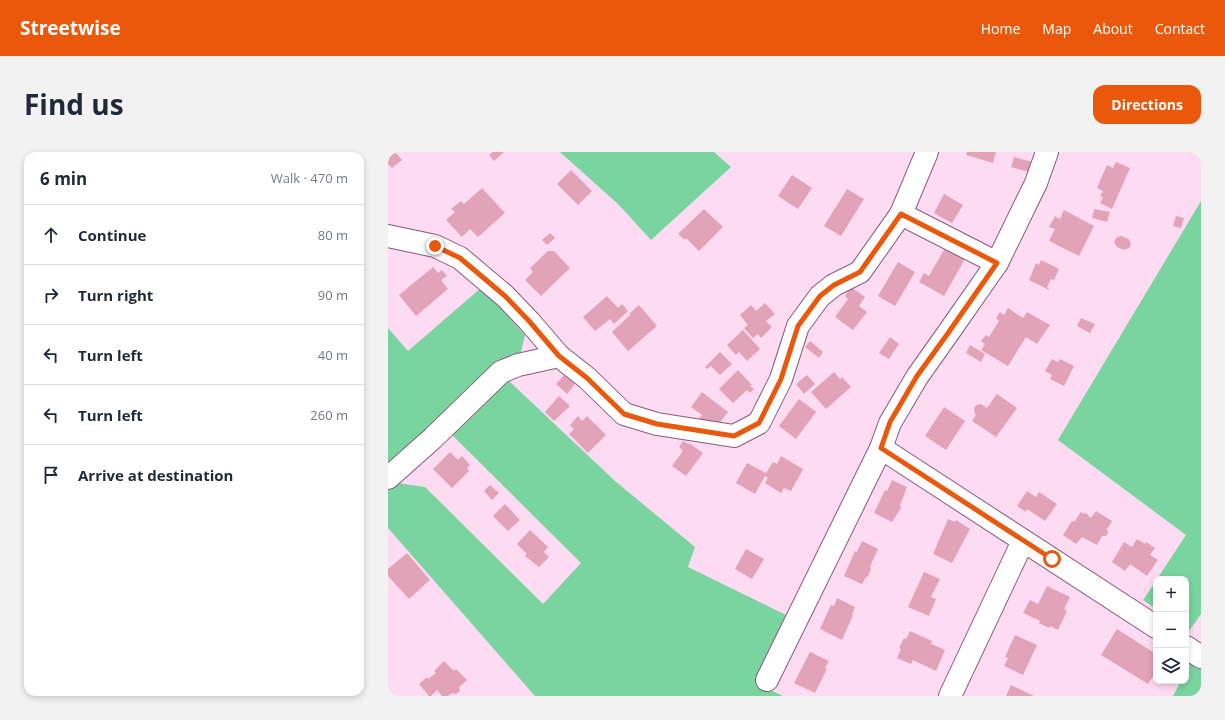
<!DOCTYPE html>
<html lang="en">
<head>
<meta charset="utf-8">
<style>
	:root { --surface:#fff; --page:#f2f2f3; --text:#1f2937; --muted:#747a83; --line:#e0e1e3; --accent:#ea580c }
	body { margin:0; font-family:"Open Sans",sans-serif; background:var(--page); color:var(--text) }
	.controls { position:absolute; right:12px; bottom:12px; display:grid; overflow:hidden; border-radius:8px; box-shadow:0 2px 6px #0003 }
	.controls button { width:36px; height:36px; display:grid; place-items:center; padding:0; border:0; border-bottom:1px solid var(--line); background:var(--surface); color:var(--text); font:20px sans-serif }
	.stop { position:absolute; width:12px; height:12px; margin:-9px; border:3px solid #ea580c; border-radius:50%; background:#fff }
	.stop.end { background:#ea580c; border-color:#fff; box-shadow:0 1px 4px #0008 }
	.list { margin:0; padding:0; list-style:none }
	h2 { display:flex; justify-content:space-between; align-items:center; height:52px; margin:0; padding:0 16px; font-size:17px }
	h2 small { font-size:13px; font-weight:400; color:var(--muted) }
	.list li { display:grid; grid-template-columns:26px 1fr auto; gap:12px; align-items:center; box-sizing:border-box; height:60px; padding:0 16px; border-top:1px solid var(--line) }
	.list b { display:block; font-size:15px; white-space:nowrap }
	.list em { font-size:13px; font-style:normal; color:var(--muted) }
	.icon { flex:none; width:22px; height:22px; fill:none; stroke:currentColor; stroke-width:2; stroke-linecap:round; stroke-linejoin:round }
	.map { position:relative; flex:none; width:813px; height:544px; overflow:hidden; border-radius:12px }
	header { display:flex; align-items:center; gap:24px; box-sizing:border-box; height:56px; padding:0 20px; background:var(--accent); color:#fff }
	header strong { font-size:19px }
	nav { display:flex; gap:22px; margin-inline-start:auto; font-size:14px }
	.intro { display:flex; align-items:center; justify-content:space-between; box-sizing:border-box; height:96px; padding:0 24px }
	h1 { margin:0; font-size:28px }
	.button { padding:10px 18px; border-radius:12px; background:var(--accent); color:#fff; font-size:14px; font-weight:700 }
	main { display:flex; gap:24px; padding:0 24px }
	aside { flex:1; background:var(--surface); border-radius:12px; box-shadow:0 2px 6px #0003 }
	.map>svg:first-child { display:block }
</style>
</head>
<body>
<header>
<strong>Streetwise</strong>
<nav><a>Home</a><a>Map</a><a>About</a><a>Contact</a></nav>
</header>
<div class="intro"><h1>Find us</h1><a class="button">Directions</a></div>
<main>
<aside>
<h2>6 min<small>Walk · 470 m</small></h2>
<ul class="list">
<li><svg class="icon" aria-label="ahead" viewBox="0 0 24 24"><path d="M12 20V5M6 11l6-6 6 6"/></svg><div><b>Continue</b></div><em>80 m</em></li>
<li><svg class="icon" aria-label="right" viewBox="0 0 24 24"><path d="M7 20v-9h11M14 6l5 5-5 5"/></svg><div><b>Turn right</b></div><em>90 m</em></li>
<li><svg class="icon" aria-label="left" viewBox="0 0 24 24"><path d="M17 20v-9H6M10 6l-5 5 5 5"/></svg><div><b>Turn left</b></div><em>40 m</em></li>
<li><svg class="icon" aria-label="left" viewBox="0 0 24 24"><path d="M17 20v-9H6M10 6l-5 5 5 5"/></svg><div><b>Turn left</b></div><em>260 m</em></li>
<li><svg class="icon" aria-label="arrive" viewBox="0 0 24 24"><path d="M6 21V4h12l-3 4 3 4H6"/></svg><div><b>Arrive at destination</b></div></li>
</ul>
</aside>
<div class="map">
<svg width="813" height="544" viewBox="0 0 813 544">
	<rect width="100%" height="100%" fill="#fddbf2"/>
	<g fill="#79d4a0">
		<path d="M172,0H326L343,15L263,88L231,53Z"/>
		<path d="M813,49V462L801,479L798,477V427H769L798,383L670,288Z"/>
		<path d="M94,135L137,183L133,200L0,318V176L20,199Z"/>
		<path d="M118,226L227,329L307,395L300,415L404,466L368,531L395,544H147L0,376V333L3,330L37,335L155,452L193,411L61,280Z"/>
		<path d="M768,429V457L755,448Z"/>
		<path d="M802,510L813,517V544H785L793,529H798V518Z"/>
	</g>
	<g fill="#e2a2b8">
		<path d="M0,0H7L14,8L4,16L0,12Z"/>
		<path d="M105,0H116L106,9L101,3Z"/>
		<path d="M579,0H608L605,11L578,3Z"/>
		<path d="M626,5L644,10L641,20L623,15Z"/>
		<path d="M728,10L742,16L724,57L712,51L715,45L712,44L715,39L709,36L719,13L725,16Z"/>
		<path d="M183,18L204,39L190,53L169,32Z"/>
		<path d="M404,23L424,36L410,57L390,44Z"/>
		<path d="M94,36L117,61L90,85L82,77L74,85L58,68L67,60L63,57L73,49L76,52Z"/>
		<path d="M459,37L476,47L453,84L436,74Z"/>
		<path d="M556,42L575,53L564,71L546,61Z"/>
		<path d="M316,57L335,75L311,99L298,86L297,88L290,82Z"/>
		<path d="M706,57L722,60L719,70L704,66Z"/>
		<path d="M676,58L706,74L691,104L661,89L667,77L661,75L667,64L672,67Z"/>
		<path d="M788,64L796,66L793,76L785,74Z"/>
		<path d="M162,81L167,86L159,93L154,88Z"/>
		<path d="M733,84L741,87L743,93L741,96L736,98L729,95L726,90L728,86Z"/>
		<path d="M557,96L577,107L556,144L531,130L536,121L541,124Z"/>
		<path d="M160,99H166L182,116L153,144L137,128L145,120L142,116Z"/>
		<path d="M653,108L671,117L666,128L663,127L659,135L661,137V138L641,128L648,111L651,113Z"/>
		<path d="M510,110L527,120L507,154L490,144Z"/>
		<path d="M45,115L50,121L54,118L59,124L53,128L60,137L28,164L11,143Z"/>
		<path d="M463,135L477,145L471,154L479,160L465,178L447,165L460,147L457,144Z"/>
		<path d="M219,144L230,156L234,152L240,159L226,172L222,167L207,179L195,165Z"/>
		<path d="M377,151L387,162L378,169L384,175L373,186L370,182L365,186L356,176L360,173L352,163L363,153L368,159Z"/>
		<path d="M251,153L269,174L240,199L224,180L242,163V161Z"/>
		<path d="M620,156L635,166L639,160L662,173L649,192L638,185L620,214L593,198L597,192L593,189L598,183L601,185L611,169L608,166L612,160L616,163Z"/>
		<path d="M693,166L707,172L702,181L689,174Z"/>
		<path d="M355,178L372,197L359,209L351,200L348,203L339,193Z"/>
		<path d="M502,185L511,192L501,207L491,201Z"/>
		<path d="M422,189L435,200L431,206L417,195Z"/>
		<path d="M582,193L597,202L593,210L578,201Z"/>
		<path d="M332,200L344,212L332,223L323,214L319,217L317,215Z"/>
		<path d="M664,207L670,210L672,207L686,214L676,234L662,227L664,223L657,219Z"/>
		<path d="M350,218L364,233L362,234L366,237L362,241L359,238L345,251L331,237Z"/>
		<path d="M446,220L452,227L454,225L463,235L438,257L423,240Z"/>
		<path d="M177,222L187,232L179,242L168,232Z"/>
		<path d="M419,223L427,232L416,242L408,232Z"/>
		<path d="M314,240L340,260L329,274L311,267L314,263L303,255Z"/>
		<path d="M609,242L629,256L608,285L584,269L588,263L587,262L586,257L588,253L593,252L599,256Z"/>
		<path d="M171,244L182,254L166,269L157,260Z"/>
		<path d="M411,247L428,260L408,287L391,274Z"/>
		<path d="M556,255L577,269L558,298L537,284Z"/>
		<path d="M190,264L194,269L199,264L218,283L200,301L181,282L186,277L182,273Z"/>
		<path d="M295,289L300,292L301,291L315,301L298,324L284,314L295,299L291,295Z"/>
		<path d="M62,300L70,308L74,304L82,313L79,316L81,319L64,336L45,317Z"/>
		<path d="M393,304L415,317L403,339L396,336L393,341L377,331L380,326L377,324L367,342L348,331L359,311L378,321L385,310L389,312Z"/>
		<path d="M504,328L519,335L512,353L513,356L504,370L486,361L497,338L499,339Z"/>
		<path d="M102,333L111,341L104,348L96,339Z"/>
		<path d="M639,339L648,345L651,340L669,352L657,369L639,357L638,360L629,354Z"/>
		<path d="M117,352L132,368L120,379L105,364Z"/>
		<path d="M708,359L724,369L719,377L720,381L718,384H714L709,393L694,385L688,392L675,383L684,369L686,370L693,360L696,362L698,361L703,366Z"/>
		<path d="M560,367L567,370L568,368L582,377L564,411L545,402Z"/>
		<path d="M142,378L160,395L156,400L161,405L151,415L137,404L139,402L129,392Z"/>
		<path d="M749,387L757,392L758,390L767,396L762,403L770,408L759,424L742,412L737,419L724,410L736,390L744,395Z"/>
		<path d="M474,389L490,397L485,408L482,415L483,418L480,424L478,425L474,432L456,424L467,399L469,400Z"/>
		<path d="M358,397L376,407L364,427L347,417Z"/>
		<path d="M19,401L42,428L21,447L0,424V417Z"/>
		<path d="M536,420L552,427L543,445L548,447L541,464L520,455Z"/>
		<path d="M659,434L682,445L676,457L679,459L670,478L662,474L661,476L651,471L652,469L635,461L642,448L650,452Z"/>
		<path d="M449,446L467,455L464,462L465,463L454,488L432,477L443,453L446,454Z"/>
		<path d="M729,477L768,502V520L760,532L713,503Z"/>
		<path d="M522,479L544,489L543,492L557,498L548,519L525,508L523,512L509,506L513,497L511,496L516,486L518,487Z"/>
		<path d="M627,483L649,493L635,523L616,514L620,506L617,505Z"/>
		<path d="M422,500L441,509L437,516L439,517L427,541L406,531Z"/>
		<path d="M56,509L66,519L68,517L79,528L71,535L72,539L68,542L64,541L60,544H54L49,538L43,544H41L31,532L39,525L40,527L48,521L46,519Z"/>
		<path d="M623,533L646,544H618Z"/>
	</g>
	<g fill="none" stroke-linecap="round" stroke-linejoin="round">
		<g stroke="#89597c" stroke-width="24">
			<g id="minor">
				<path d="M513,62L609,111"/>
				<path d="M0,84L47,94L72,106L117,144L141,169L171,204"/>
				<path d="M493,296L768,475"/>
				<path d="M0,326L45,286L113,220L130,213L171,204L199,226L236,262L269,272L346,284L371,271L393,227L410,174L432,144L446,133L472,120L513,62L539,0"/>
				<path d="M798,495L813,505"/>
				<path d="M379,528L493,296L502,271L529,225L558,184L609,111L648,31L659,0"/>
				<path d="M562,544L635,389"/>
			</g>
		</g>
		<use href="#minor" stroke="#fff" stroke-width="22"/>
	</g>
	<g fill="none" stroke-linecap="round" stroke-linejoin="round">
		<path stroke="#ea580c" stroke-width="5" d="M47,94L72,106L117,144L141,169L171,204L199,226L236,262L269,272L346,284L371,271L393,227L410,174L432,144L446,133L472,120L513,62L609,111L558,184L529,224L502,270L493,296L664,407"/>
	</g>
</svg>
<div class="controls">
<button>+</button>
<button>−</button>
<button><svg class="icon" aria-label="layers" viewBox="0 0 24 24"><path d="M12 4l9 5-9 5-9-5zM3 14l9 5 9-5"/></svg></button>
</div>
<div class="stop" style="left:664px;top:407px"></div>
<div class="stop end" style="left:47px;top:94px"></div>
</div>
</main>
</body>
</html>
